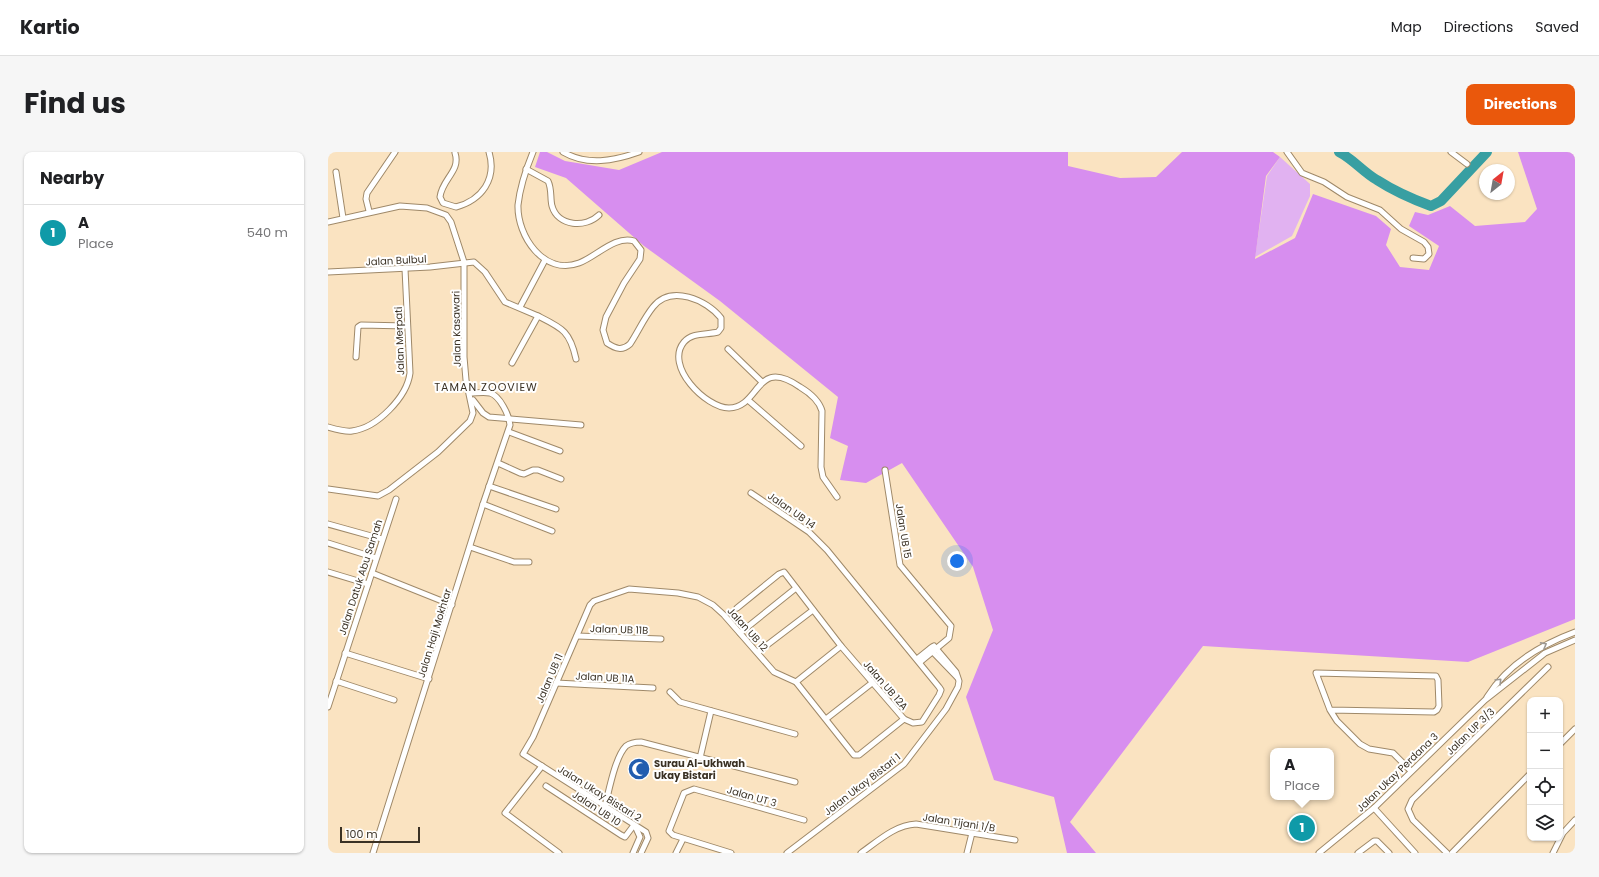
<!DOCTYPE html>
<html lang="en">
<head>
<meta charset="utf-8">
<style>
	:root { --surface:#fff; --page:#f6f6f6; --text:#202124; --muted:#757577; --line:#e0e0e0; --accent:#ea580c }
	body { margin:0; font-family:Poppins,sans-serif; background:var(--page); color:var(--text) }
	.controls { position:absolute; right:12px; bottom:12px; display:grid; overflow:hidden; border-radius:8px; box-shadow:0 1px 3px #0004 }
	.controls button { width:36px; height:36px; display:grid; place-items:center; padding:0; border:0; border-bottom:1px solid var(--line); background:var(--surface); color:var(--text); font:20px sans-serif }
	.compass { position:absolute; left:1151px; top:12px; width:36px; height:36px; border-radius:50%; background:var(--surface); box-shadow:0 1px 3px #0004; rotate:31deg }
	.scale { position:absolute; left:12px; bottom:10px; width:80px; box-sizing:border-box; padding-left:4px; border:2px solid #3a3124; border-top:0; font-size:11px; line-height:14px; white-space:nowrap; color:#3a3124; -webkit-text-stroke:3px #fff; paint-order:stroke }
	.you { position:absolute; left:629px; top:409px; width:14px; height:14px; margin:-10px; border:3px solid #fff; border-radius:50%; background:#1a73e8; box-shadow:0 0 0 6px #1a73e833 }
	.badge { display:grid; place-items:center; width:26px; height:26px; border-radius:50%; background:var(--accent); color:#fff; font-size:13px; font-weight:700 }
	.pin { position:absolute; translate:-50% -50%; border:2px solid #fff; box-shadow:0 1px 4px #0006 }
	.popup { position:absolute; left:942px; top:596px; width:64px; height:52px; box-sizing:border-box; display:grid; place-content:center; border-radius:8px; background:var(--surface); filter:drop-shadow(0 1px 3px #0005); font-size:13px; white-space:nowrap; color:var(--muted) }
	.popup b { font-size:15px; color:var(--text) }
	.popup::after { content:''; position:absolute; left:50%; top:100%; margin-left:-8px; border:8px solid transparent; border-top-color:var(--surface) }
	.list { margin:0; padding:0; list-style:none }
	h2 { display:flex; justify-content:space-between; align-items:center; height:52px; margin:0; padding:0 16px; font-size:17px }
	h2 small { font-size:13px; font-weight:400; color:var(--muted) }
	.list li { display:grid; grid-template-columns:26px 1fr auto; gap:12px; align-items:center; box-sizing:border-box; height:56px; padding:0 16px; border-top:1px solid var(--line) }
	.list b { display:block; font-size:15px; white-space:nowrap }
	.list p { margin:0; font-size:13px; white-space:nowrap; color:var(--muted) }
	.list em { font-size:13px; font-style:normal; color:var(--muted) }
	.icon { flex:none; width:22px; height:22px; fill:none; stroke:currentColor; stroke-width:2; stroke-linecap:round; stroke-linejoin:round }
	.map { position:relative; flex:none; width:1247px; height:701px; overflow:hidden; border-radius:8px }
	header { display:flex; align-items:center; gap:24px; box-sizing:border-box; height:56px; padding:0 20px; background:var(--surface); border-bottom:1px solid var(--line) }
	header strong { font-size:19px }
	nav { display:flex; gap:22px; margin-inline-start:auto; font-size:14px }
	.intro { display:flex; align-items:center; justify-content:space-between; box-sizing:border-box; height:96px; padding:0 24px }
	h1 { margin:0; font-size:28px }
	.button { padding:10px 18px; border-radius:8px; background:var(--accent); color:#fff; font-size:14px; font-weight:700 }
	main { display:flex; gap:24px; padding:0 24px }
	aside { flex:1; background:var(--surface); border-radius:8px; box-shadow:0 1px 3px #0004 }
	.map>svg:first-child { display:block }
</style>
</head>
<body>
<header>
<strong>Kartio</strong>
<nav><a>Map</a><a>Directions</a><a>Saved</a></nav>
</header>
<div class="intro"><h1>Find us</h1><a class="button">Directions</a></div>
<main>
<aside>
<h2>Nearby<small></small></h2>
<ul class="list">
<li><span class="badge" style="background:#0f9aa8">1</span><div><b>A</b><p>Place</p></div><em>540 m</em></li>
</ul>
</aside>
<div class="map">
<svg width="1247" height="701" viewBox="0 0 1247 701">
	<rect width="100%" height="100%" fill="#fae3c1"/>
	<path fill="#e1b2f1" d="M952,5L982,32V44L964,84L927,105L939,24Z"/>
	<path fill="#d78eef" d="M212,0H219L237,9L291,18L334,0H740V14L792,26L828,25L854,0H945L952,5L938,24L927,107L967,86L985,42L1048,64L1063,77L1058,93L1072,115L1101,118L1111,94L1081,74L1087,60L1100,63L1122,54L1147,74L1197,70L1209,57L1190,0H1247V467L1140,510L875,494L742,670L768,701H739L726,645L666,628L638,545L665,478L645,415L574,311L538,331L512,328L520,294L502,286L510,245L392,149L316,94L238,26L207,15Z"/>
	<g fill="none" stroke-linecap="round" stroke-linejoin="round">
		<path stroke="#389fa2" stroke-width="10" d="M1011,0C1025,7 1035,20 1049,28C1066,39 1084,47 1103,54L1113,49L1159,0"/>
		<g stroke="#9f8969" stroke-width="7">
			<g id="minor">
				<path d="M205,0C198,17 192,35 190,53C189,84 216,124 251,111C268,105 287,83 306,89L313,98L312,107L296,131L278,165L275,178L279,191C288,197 294,199 302,192C310,180 316,166 325,155C343,132 379,148 393,166V176L390,180C379,183 364,180 356,190C336,214 378,256 401,256C433,255 427,204 472,235C482,241 491,248 494,259L493,315L495,325L509,345"/>
				<path d="M235,0C259,14 286,9 311,0"/>
				<path d="M959,0L974,21L996,30L1019,45L1052,58L1073,77L1096,90L1100,95L1101,102L1096,107L1085,106"/>
				<path d="M1123,0L1139,12"/>
				<path d="M127,1C133,19 114,27 112,45L115,51L128,55C154,48 169,27 161,0"/>
				<path d="M198,17L220,29C224,37 222,46 224,54C230,75 258,76 271,63"/>
				<path d="M8,20L15,66"/>
				<path d="M41,59L38,47L39,41L67,0"/>
				<path d="M0,70L72,54L99,56L118,63L123,70L136,110V205L138,228L145,261L142,269L110,300L61,338L50,344L0,337"/>
				<path d="M0,120L102,115L146,110L157,120L177,150L210,164L184,211"/>
				<path d="M192,155L217,108"/>
				<path d="M210,164C234,176 242,179 248,207"/>
				<path d="M400,197L434,230"/>
				<path d="M28,205L30,175L33,173L79,174"/>
				<path d="M145,248L155,261L161,265L253,273"/>
				<path d="M420,248L473,294"/>
				<path d="M0,275C7,277 17,280 24,279C49,276 79,245 82,221L77,117"/>
				<path d="M181,280L232,299"/>
				<path d="M170,311L192,321L196,322L205,318H210L233,327"/>
				<path d="M557,318L572,413L623,474L621,486L592,510"/>
				<path d="M161,334L228,357"/>
				<path d="M155,352L224,379"/>
				<path d="M0,372L54,387"/>
				<path d="M0,391L48,406"/>
				<path d="M142,395L186,410H201"/>
				<path d="M0,420L40,432"/>
				<path d="M44,421L124,453"/>
				<path d="M409,456L451,422L456,420L513,494L576,567L585,571L594,570L611,543L613,538L611,535L499,398L481,380L423,341"/>
				<path d="M412,481L468,436"/>
				<path d="M249,484L333,487"/>
				<path d="M602,497L629,525"/>
				<path d="M430,500L485,458"/>
				<path d="M17,501L101,527"/>
				<path d="M589,507L604,495"/>
				<path d="M8,529L66,548"/>
				<path d="M468,530L513,494"/>
				<path d="M228,531L325,536"/>
				<path d="M342,540L352,550L467,582"/>
				<path d="M1159,545C1179,513 1212,493 1247,480"/>
				<path d="M0,555L68,347"/>
				<path d="M1002,558L1106,560L1109,558L1111,554L1110,528L1108,524L988,521L1002,558L1009,569L1032,592L1041,597L1065,601L1083,619"/>
				<path d="M498,567L544,531"/>
				<path d="M1232,592L1247,577"/>
				<path d="M372,606L383,559"/>
				<path d="M214,614L177,661L231,701"/>
				<path d="M218,634L293,683L297,685L306,673"/>
				<path d="M277,654C281,639 287,605 298,594C302,591 308,590 313,590L467,630"/>
				<path d="M1046,656L1087,701"/>
				<path d="M45,701L155,352L182,273C181,263 172,244 162,241C156,240 148,241 142,241"/>
				<path d="M305,701L312,685L307,674"/>
				<path d="M313,701L320,686L318,680L195,602L205,585L262,453L266,449L301,437L350,441L370,445L385,453L396,463L446,520L468,530L526,603H531L576,567"/>
				<path d="M348,701L355,687"/>
				<path d="M403,701L345,683L341,679L356,641L366,637L476,668"/>
				<path d="M459,701L576,612L618,557L630,535L631,529L628,520L606,494"/>
				<path d="M533,701C550,689 567,673 588,672L687,688"/>
				<path d="M639,701L644,681"/>
				<path d="M991,701L1046,656L1157,548L1217,501L1247,488"/>
				<path d="M1030,701L1046,689H1049L1061,701"/>
				<path d="M1119,701L1085,668L1080,657L1084,648L1220,515"/>
				<path d="M1124,701L1202,622"/>
				<path d="M1225,701L1235,681L1247,668"/>
			</g>
		</g>
		<use href="#minor" stroke="#fff" stroke-width="5"/>
	</g>
	<defs><path id="oneway-chevron" d="M-2-3.5L2.5 0L-2 3.5" fill="none" stroke-width="1.6" stroke-linecap="round" stroke-linejoin="round"/></defs>
	<g stroke="#9c9892">
		<use href="#oneway-chevron" transform="translate(1216 493) rotate(-29)"/>
		<use href="#oneway-chevron" transform="translate(1171 529) rotate(-46)"/>
	</g>
	<defs>
		<g id="mosque-disc" transform="scale(1.15)"><circle r="9.5" fill="#225daf" stroke="#fff"/><path d="M3.5-4.9A6 6 0 1 0 3.5 4.9A5 5 0 1 1 3.5-4.9Z" fill="#fff"/></g>
	</defs>
	<g fill-rule="evenodd">
		<use href="#mosque-disc" x="311" y="617"/>
	</g>
	<g text-anchor="middle" stroke-width="4" stroke-linejoin="round" paint-order="stroke">
		<g font-size="10" fill="#3a3124" stroke="#fff">
			<text transform="translate(68 108) rotate(-3)" y="4">Jalan Bulbul</text>
			<text transform="translate(128 177) rotate(-91)" y="4">Jalan Kasawari</text>
			<text transform="translate(71 189) rotate(-92)" y="4">Jalan Merpati</text>
			<text transform="translate(464 358) rotate(35)" y="4">Jalan UB 14</text>
			<text transform="translate(576 379) rotate(81)" y="4">Jalan UB 15</text>
			<text transform="translate(32 425) rotate(-72)" y="4">Jalan Datuk Abu Samah</text>
			<text transform="translate(291 477) rotate(2)" y="4">Jalan UB 11B</text>
			<text transform="translate(420 477) rotate(48)" y="4">Jalan UB 12</text>
			<text transform="translate(106 481) rotate(-73)" y="4">Jalan Haji Mokhtar</text>
			<text transform="translate(277 525) rotate(3)" y="4">Jalan UB 11A</text>
			<text transform="translate(221 526) rotate(-67)" y="4">Jalan UB 11</text>
			<text transform="translate(558 533) rotate(49)" y="4">Jalan UB 12A</text>
			<text transform="translate(1142 579) rotate(-44)" y="4">Jalan UP 3/3</text>
			<text transform="translate(1069 620) rotate(-44)" y="4">Jalan Ukay Perdana 3</text>
			<text transform="translate(534 632) rotate(-38)" y="4">Jalan Ukay Bistari 1</text>
			<text transform="translate(272 641) rotate(32)" y="4">Jalan Ukay Bistari 2</text>
			<text transform="translate(424 644) rotate(16)" y="4">Jalan UT 3</text>
			<text transform="translate(269 656) rotate(33)" y="4">Jalan UB 10</text>
			<text transform="translate(631 670) rotate(9)" y="4">Jalan Tijani 1/B</text>
		</g>
		<g font-size="10" font-weight="bold" fill="#3a3124" stroke="#fff" text-anchor="start">
			<text x="326" y="615">Surau Al-Ukhwah<tspan x="326" dy="12">Ukay Bistari</tspan></text>
		</g>
		<g font-size="11" letter-spacing="1" fill="#3a3124" stroke="#fff">
			<text x="158" y="239">TAMAN ZOOVIEW</text>
		</g>
	</g>
</svg>
<div class="controls">
<button>+</button>
<button>−</button>
<button><svg class="icon" aria-label="locate" viewBox="0 0 24 24"><circle cx="12" cy="12" r="6"/><path d="M12 2v4M12 18v4M2 12h4M18 12h4"/></svg></button>
<button><svg class="icon" aria-label="layers" viewBox="0 0 24 24"><path d="M12 4l9 5-9 5-9-5zM3 14l9 5 9-5"/></svg></button>
</div>
<svg class="compass" viewBox="-18 -18 36 36"><path d="M0-13l5 13h-10z" fill="#e53935"/><path d="M0 13l5-13h-10z" fill="#757577"/></svg>
<div class="scale">100 m</div>
<div class="you"></div>
<div class="pin badge" style="left:974px;top:676px;background:#0f9aa8">1</div>
<div class="popup"><b>A</b>Place</div>
</div>
</main>
</body>
</html>
